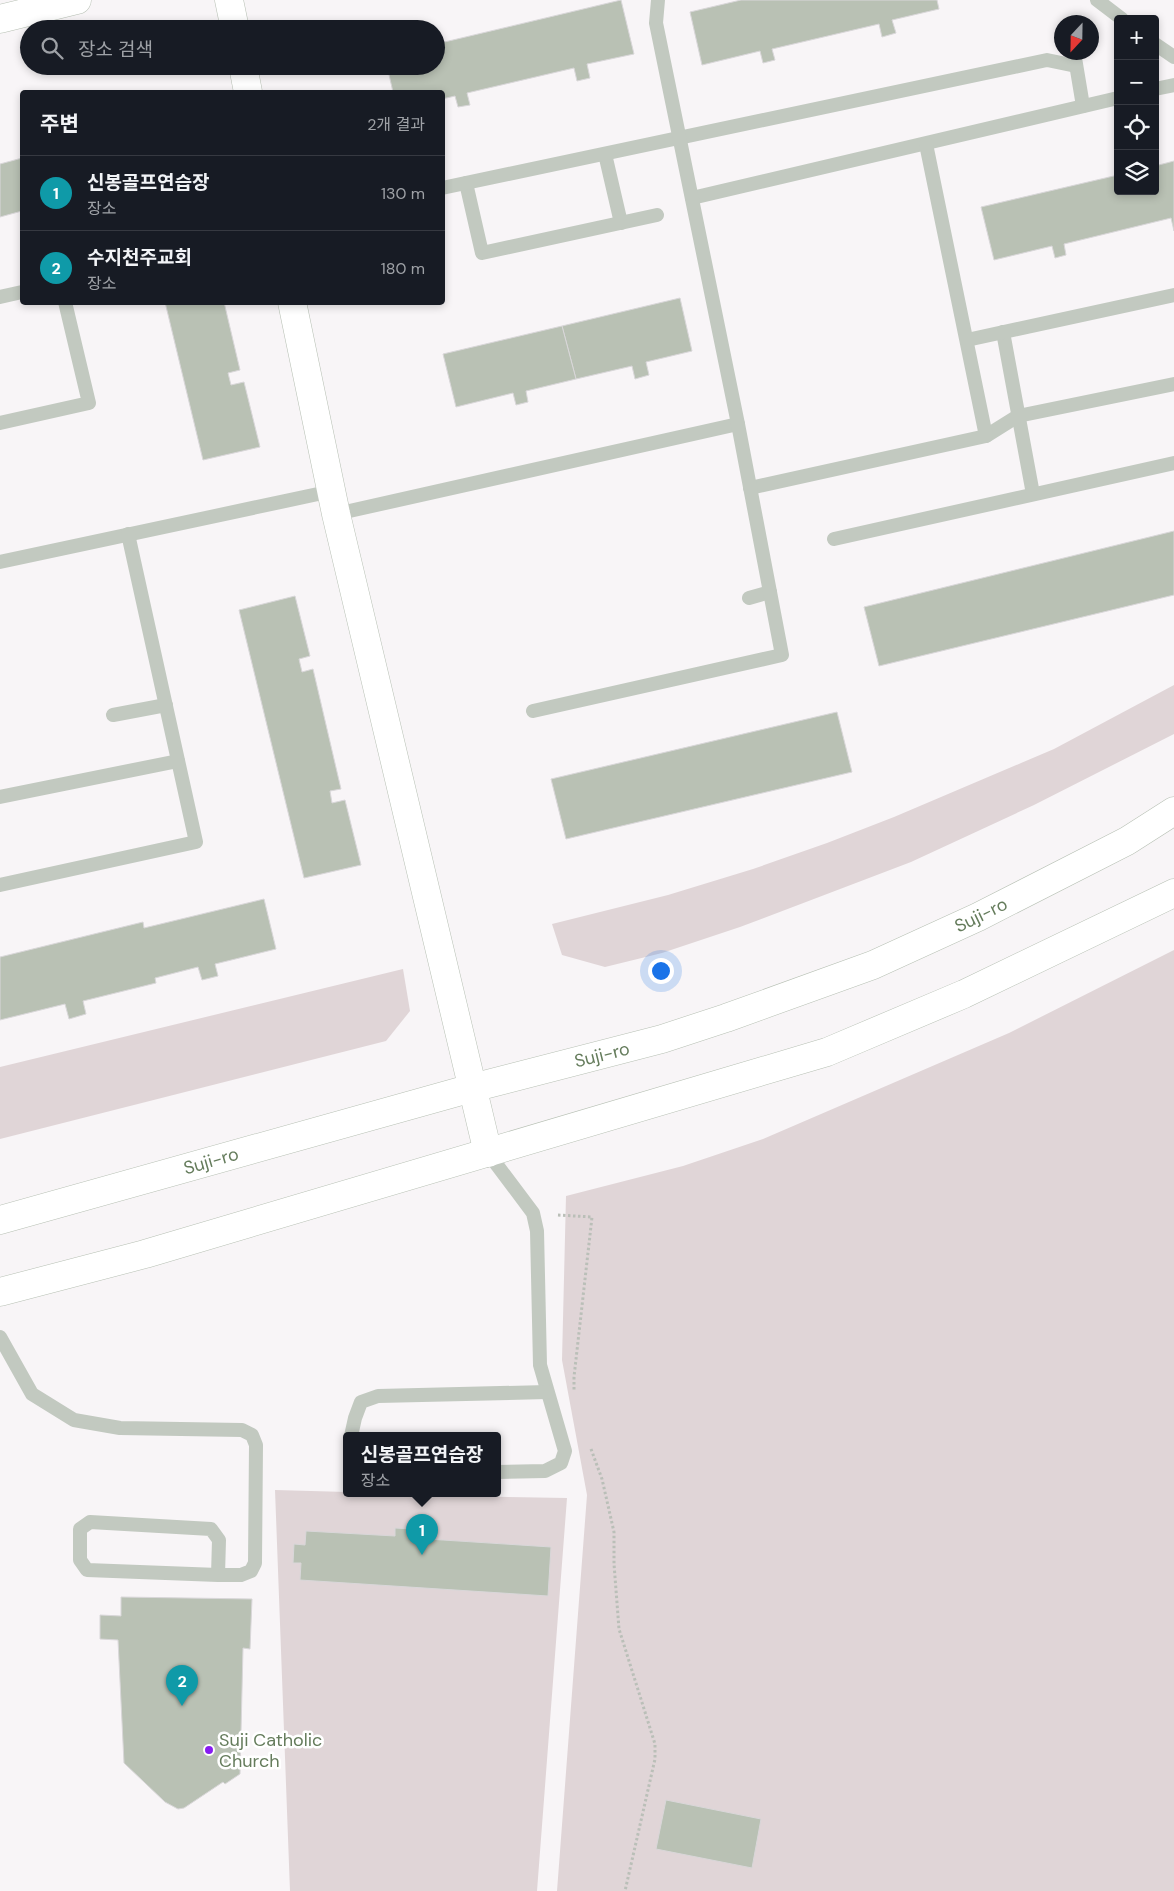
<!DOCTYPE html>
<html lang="ko">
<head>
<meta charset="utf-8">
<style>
	:root { --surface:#171b24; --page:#20242c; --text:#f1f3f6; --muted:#9ea1a6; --line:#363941; --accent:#db2777 }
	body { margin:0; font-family:"DM Sans","Noto Sans KR",sans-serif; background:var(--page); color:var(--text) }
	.controls { position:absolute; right:15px; top:15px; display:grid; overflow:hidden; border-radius:5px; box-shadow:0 2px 8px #0003 }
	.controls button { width:45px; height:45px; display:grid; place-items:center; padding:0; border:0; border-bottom:1px solid var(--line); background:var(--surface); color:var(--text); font:25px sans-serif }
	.compass { position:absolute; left:1054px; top:15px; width:45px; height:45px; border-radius:50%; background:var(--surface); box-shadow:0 2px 8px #0003; rotate:202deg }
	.you { position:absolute; left:660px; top:970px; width:18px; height:18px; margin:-12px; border:4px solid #fff; border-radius:50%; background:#1a73e8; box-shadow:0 0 0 8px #1a73e833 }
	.badge { display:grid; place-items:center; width:32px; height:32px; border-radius:50%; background:var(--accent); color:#fff; font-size:16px; font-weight:700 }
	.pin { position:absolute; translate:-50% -41px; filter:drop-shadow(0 1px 2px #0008) }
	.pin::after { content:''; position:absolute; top:26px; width:18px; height:15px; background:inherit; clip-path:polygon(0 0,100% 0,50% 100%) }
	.popup { position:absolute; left:343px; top:1432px; width:158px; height:65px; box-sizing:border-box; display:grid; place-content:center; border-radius:5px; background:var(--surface); filter:drop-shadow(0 1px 4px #0005); font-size:16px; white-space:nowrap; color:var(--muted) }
	.popup b { font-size:19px; color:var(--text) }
	.popup::after { content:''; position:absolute; left:50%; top:100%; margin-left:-10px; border:10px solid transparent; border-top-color:var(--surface) }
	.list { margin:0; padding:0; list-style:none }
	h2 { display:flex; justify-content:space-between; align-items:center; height:65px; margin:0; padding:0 20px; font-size:21px }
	h2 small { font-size:16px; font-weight:400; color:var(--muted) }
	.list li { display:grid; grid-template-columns:32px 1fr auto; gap:15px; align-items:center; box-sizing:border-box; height:75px; padding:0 20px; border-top:1px solid var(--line) }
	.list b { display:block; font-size:19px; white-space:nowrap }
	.list p { margin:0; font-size:16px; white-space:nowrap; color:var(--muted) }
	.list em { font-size:16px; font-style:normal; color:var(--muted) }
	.icon { flex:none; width:28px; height:28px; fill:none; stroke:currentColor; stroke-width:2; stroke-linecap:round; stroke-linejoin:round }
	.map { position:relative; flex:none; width:1174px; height:1891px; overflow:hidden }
	.search { position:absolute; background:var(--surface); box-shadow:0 2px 8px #0003; left:20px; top:20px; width:425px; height:55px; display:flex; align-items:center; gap:12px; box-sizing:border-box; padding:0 18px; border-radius:28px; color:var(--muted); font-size:19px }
	.panel { position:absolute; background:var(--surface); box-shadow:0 2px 8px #0003; left:20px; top:90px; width:425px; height:215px; border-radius:5px }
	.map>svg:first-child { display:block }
</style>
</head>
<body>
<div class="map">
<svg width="1174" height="1891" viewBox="0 0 1174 1891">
	<rect width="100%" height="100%" fill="#f8f5f7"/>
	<g fill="#e0d5d7">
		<path d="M1174,685V734L1034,805L911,862L740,927L662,953L605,967L562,955L552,924L668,895L753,869L827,843L894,817L1054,749Z"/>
		<path d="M1174,950V1891H557L587,1495L562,1360L566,1196L683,1166L763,1139L1009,1033Z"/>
		<path d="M403,969L410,1011L386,1041L0,1139V1067Z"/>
		<path d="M275,1490L347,1492V1494L567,1498L537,1891H290Z"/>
	</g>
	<g fill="#b9c1b4" stroke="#d9d7d9">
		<path d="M621,0L634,54L587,64L590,78L577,81L574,68L467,93L470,105L458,107L455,96L442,99V92H393L387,66H436V44Z"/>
		<path d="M741,0H937L939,9L892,20L896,33L882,37L879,24L772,49L775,60L763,63L760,51L702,65L690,12Z"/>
		<path d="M22,158V211L0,217V164Z"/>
		<path d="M1174,161V231L1171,218L1064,244L1066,255L1055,258L1052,246L994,260L981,207L1118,175V191H1155V166Z"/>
		<path d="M680,298L692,351L646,362L649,375L635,379L632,366L576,379L562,326Z"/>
		<path d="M165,302H224L240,370L228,373L231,385L244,382L260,447L203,460Z"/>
		<path d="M562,326L576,379L526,391L528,402L516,405L513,393L456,407L443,354Z"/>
		<path d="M1174,531V595L879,666L864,607Z"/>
		<path d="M295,596L310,656L299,659L302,672L313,669L341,789L330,791L332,803L345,800L361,865L304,878L239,610Z"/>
		<path d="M837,712L852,772L566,839L551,779Z"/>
		<path d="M264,899L276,949L215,964L218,976L202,980L198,967L155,978L156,983L83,1001L86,1014L69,1019L65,1004L0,1020V957L143,922L144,928Z"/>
		<path d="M395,1528L412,1529V1538L551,1547L548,1596L300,1580L301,1563H293L294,1544L305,1545L306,1531L395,1536Z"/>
		<path d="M121,1597L252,1599L250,1649L243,1648L240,1774L225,1784L223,1782L184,1808L178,1809L165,1802L124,1763L118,1640L100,1639V1615L121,1616Z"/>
		<path d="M666,1800L761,1819L752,1868L656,1849Z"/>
	</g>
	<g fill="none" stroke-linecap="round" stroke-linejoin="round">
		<g stroke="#b7c0b4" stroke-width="29">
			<g id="secondary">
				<path d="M229,0L235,29"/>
				<path d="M0,19L77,0"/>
				<path d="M243,66L248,92"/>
				<path d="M292,302L336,514L488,1153"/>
				<path d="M0,1220L472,1088L662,1039L726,1018L873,965L978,917L1127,841L1174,811"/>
				<path d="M0,1292L145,1254L827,1052L964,994L1174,893"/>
			</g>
		</g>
		<g stroke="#babfb8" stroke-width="3" stroke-dasharray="2.5 2.5" stroke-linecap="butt">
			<path d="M558,1215L592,1217L574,1377V1391"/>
			<path d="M591,1449L602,1479L614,1532V1564L619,1629L655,1744V1759L625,1891"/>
		</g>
		<g stroke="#c2c9c0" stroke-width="14">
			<path d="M1097,0L1122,19"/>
			<path d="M1155,44L1174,57"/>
			<path d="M1074,52L1083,106"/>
			<path d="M1155,89L1174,85"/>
			<path d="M605,154L621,223"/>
			<path d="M466,183L482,253L657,215"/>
			<path d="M442,188L1047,60L1076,66"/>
			<path d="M692,198L1118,98"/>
			<path d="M0,297L22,292"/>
			<path d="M1003,332L1033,494"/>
			<path d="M967,340L1174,295"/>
			<path d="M0,423L89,403L65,302"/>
			<path d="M986,436L1018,416L1174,384"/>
			<path d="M750,488L986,436L926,144"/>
			<path d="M336,514L738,424"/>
			<path d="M834,539L1174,463"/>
			<path d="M0,562L332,491"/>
			<path d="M749,598L770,592"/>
			<path d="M533,711L782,655L738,424L656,23L658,0"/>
			<path d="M113,715L166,705"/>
			<path d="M0,797L178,761"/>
			<path d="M0,885L196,842L128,534"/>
			<path d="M488,1153L533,1213L537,1231L540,1365L565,1451L561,1463L545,1471L497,1472"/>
			<path d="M0,1337L32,1394L74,1420L120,1428L242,1430L252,1435L256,1445L255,1563L251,1571L241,1575H218L87,1570L80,1560V1529L90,1522L211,1529L219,1540L218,1575"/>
			<path d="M351,1436L355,1418L361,1402L378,1396L547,1392"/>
		</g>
		<use href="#secondary" stroke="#fff" stroke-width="28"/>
	</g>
	<circle fill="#871bf1" stroke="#fff" stroke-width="2" cx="209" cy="1750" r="5"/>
	<g text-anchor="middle" stroke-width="5" stroke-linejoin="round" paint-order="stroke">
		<g font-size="18" fill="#657c5c" stroke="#fff">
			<text transform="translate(981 915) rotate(-26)" y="6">Suji-ro</text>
			<text transform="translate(602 1055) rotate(-14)" y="6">Suji-ro</text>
			<text transform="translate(211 1161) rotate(-16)" y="6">Suji-ro</text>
		</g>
		<g font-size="18" fill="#657c5c" stroke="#fff" text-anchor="start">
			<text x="219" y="1746">Suji Catholic<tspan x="219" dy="21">Church</tspan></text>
		</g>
	</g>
</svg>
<div class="controls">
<button>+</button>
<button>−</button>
<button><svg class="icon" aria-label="locate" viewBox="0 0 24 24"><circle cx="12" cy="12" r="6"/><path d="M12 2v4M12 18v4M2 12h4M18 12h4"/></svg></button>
<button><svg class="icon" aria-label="layers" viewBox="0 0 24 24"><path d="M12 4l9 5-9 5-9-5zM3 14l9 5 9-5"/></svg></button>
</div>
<svg class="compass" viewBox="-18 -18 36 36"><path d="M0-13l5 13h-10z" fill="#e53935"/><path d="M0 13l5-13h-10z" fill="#9ea1a6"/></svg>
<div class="you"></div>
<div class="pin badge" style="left:422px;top:1555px;background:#0f9aa8">1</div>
<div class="popup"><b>신봉골프연습장</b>장소</div>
<div class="pin badge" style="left:182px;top:1706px;background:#0f9aa8">2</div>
<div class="search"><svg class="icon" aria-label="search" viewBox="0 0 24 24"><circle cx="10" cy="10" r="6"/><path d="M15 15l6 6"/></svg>장소 검색</div>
<section class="panel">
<h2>주변<small>2개 결과</small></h2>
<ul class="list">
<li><span class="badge" style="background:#0f9aa8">1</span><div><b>신봉골프연습장</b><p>장소</p></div><em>130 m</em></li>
<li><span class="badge" style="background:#0f9aa8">2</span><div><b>수지천주교회</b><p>장소</p></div><em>180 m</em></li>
</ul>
</section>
</div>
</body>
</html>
